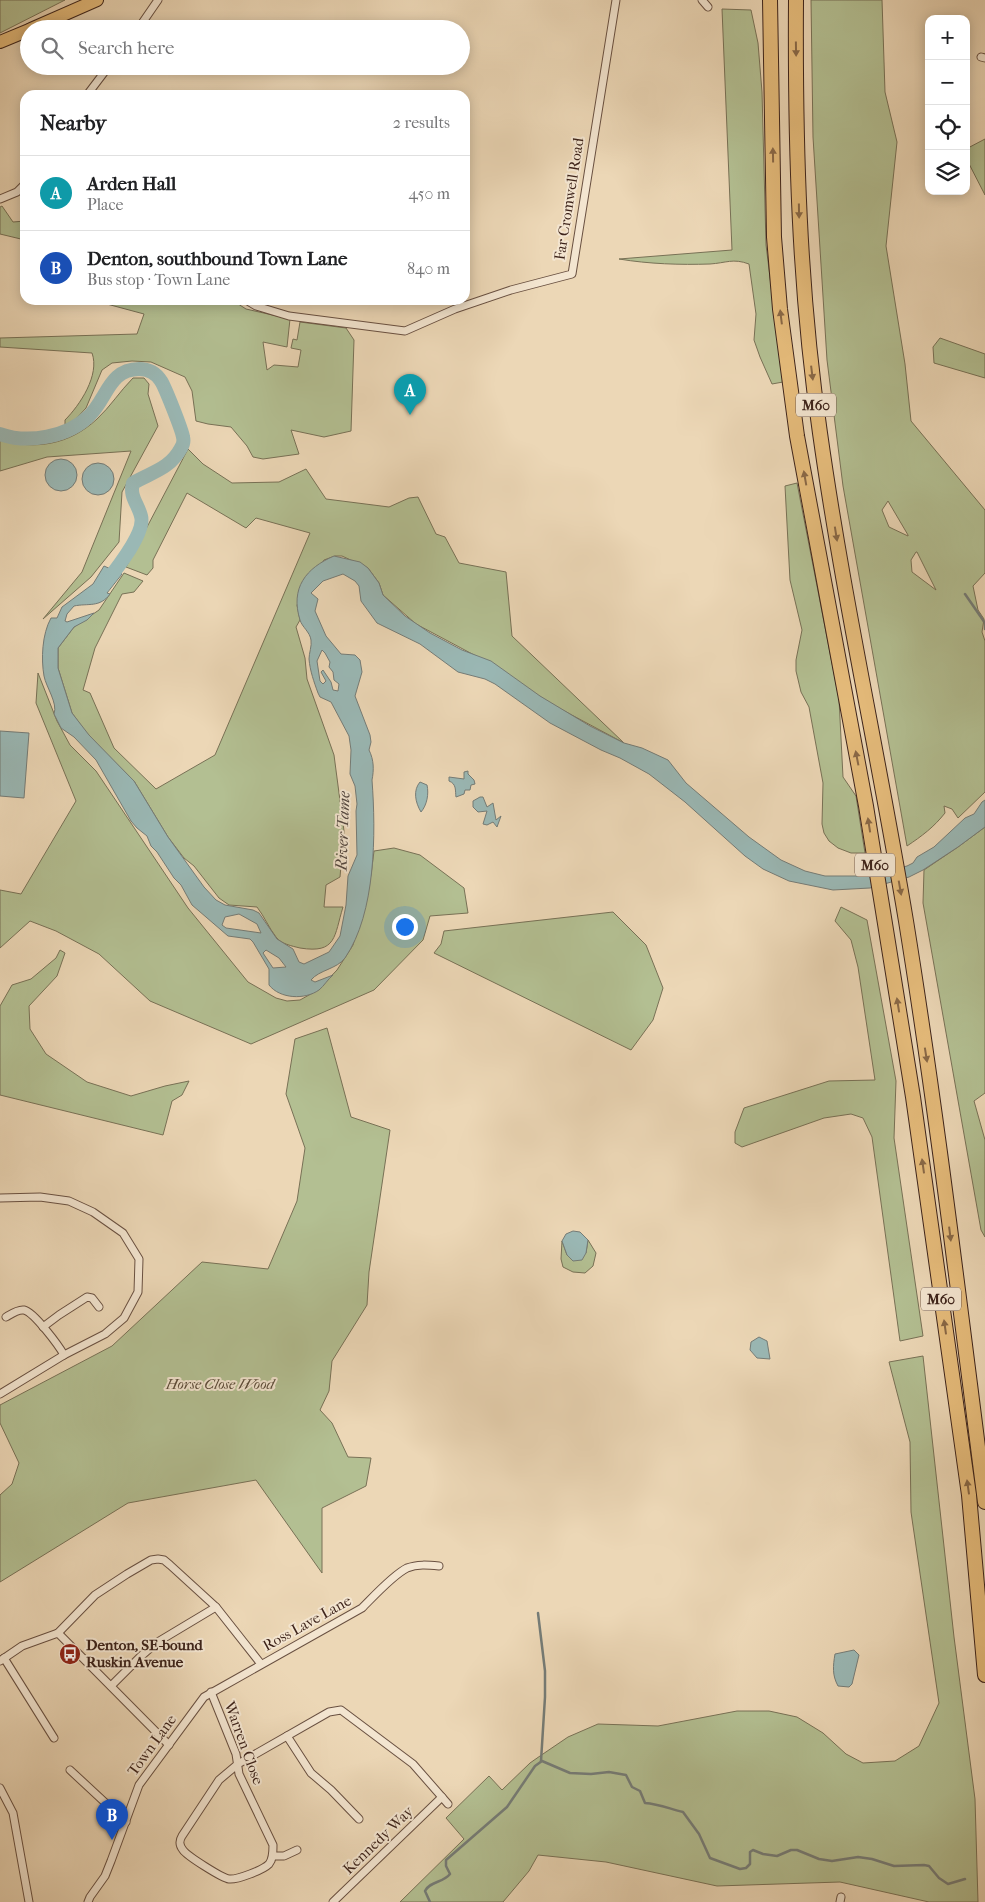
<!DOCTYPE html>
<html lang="en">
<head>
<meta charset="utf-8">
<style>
	:root { --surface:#fff; --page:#f6f6f6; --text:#202124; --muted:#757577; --line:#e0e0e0; --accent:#111827 }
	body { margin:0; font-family:"IM FELL French Canon",serif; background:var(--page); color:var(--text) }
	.controls { position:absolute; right:15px; top:15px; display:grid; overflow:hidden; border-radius:10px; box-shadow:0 2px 12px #0003 }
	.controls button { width:45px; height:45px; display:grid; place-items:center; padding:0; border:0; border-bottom:1px solid var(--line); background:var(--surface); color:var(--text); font:25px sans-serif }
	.you { position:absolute; left:404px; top:926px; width:18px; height:18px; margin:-12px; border:4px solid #fff; border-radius:50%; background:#1a73e8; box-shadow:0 0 0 8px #1a73e833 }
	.badge { display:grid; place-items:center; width:32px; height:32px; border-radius:50%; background:var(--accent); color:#fff; font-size:16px; font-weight:700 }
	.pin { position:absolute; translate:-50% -41px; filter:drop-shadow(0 1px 2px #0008) }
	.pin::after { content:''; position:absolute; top:26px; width:18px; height:15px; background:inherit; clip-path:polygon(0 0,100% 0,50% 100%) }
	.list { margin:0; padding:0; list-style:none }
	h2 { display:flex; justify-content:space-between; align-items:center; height:65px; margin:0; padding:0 20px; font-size:21px }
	h2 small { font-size:16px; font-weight:400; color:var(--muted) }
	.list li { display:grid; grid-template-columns:32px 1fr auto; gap:15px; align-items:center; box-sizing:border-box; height:75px; padding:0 20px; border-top:1px solid var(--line) }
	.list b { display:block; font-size:19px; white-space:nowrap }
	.list p { margin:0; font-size:16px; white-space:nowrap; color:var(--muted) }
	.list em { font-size:16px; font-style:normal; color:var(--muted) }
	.icon { flex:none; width:28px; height:28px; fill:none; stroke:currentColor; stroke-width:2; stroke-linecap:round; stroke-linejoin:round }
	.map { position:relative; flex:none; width:985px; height:1902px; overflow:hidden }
	.search { position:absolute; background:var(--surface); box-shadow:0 2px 12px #0003; left:20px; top:20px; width:450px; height:55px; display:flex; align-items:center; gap:12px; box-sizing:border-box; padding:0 18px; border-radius:28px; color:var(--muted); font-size:19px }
	.panel { position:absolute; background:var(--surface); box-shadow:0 2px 12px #0003; left:20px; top:90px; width:450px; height:215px; border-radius:15px }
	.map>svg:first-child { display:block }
</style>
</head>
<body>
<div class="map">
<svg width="985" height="1902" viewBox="0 0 985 1902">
	<rect width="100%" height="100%" fill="#ecd7b6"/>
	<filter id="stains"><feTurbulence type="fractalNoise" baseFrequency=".004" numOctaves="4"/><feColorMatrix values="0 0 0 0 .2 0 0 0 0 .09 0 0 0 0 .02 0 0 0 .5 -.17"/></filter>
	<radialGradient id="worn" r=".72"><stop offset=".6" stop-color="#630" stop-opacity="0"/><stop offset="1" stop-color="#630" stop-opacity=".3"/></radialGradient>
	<g fill="#b3bf92" stroke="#787156" fill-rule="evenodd">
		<path d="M0,0H65L0,33Z"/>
		<path d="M811,0H882L885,92L897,142L886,246L905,364L911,421L985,510V573L973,586L978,610L984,619L982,632L985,641V792L958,818L952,809L944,806L945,813C934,827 922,836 907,846L843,486L827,360L813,137ZM888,501L908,535V536L889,527L882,510ZM916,552H917L936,590L912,572L911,560Z"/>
		<path d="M722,9L751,10L758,43L762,92L766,245L783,382L772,384L760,357L754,340L756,314L749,264C733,258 726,263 710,264C680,265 649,264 619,259L732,250Z"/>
		<path d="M985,139V195L966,158V149Z"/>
		<path d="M2,206L13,222L25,221V240L0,234V207Z"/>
		<path d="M92,300H232L246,309L290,319L287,347L263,342L267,370L274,365L298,367L301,350L291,348L293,339L297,340L300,322L346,328L354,340L351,431L324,437L291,430L299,454L263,459L253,457L247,446L231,427L208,424L196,421L192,391L185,377L151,362L132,361L112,363L102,370L86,408L74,421L65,425V420C80,405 100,375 92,353L0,347V338L137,334L144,314Z"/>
		<path d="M940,338L985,354V378L934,363L933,347Z"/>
		<path d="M133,378H144L149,384L148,394L158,426L122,492L119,542L91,577L43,619L82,572L131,451L47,457L0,471V440C36,450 69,445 97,419C110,407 120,391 133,378Z"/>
		<path d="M188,449L203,464L232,483L279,482L306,469L326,499L389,507L409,498L418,497L436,534L445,537L459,563L506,572L512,636L624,743L555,706L476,656L416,624L383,595L379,583L368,568L342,556H335L324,560L297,605L300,620L296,627L305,658L307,679L334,755L344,831L340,877L326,885L324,907H343C334,936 337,954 300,948C292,946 281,944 276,937C269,928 264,916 257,907L229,905L219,898L194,866L184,858L168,837L134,781L88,735L72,713L58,668V648L74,627L99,610L124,573L143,581L134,592L122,594L95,648L83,690L90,693L114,748L156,789L215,755L310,533L256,518L246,528L187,493L153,560V568L147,575L126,567Z"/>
		<path d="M797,483L839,699L843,777L856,796L865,853H851L838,848L829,841L824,833L822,824L823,783L809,707L801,692L796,671V660L802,630L790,580L785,486Z"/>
		<path d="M38,673L57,721L70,745L96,771L188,908L248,982L276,998L287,1001L300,1000L318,990L337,970L353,945L371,875L374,851L394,848L420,855L464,888L468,913L430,916L423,940L374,990L251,1044L150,1001L99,954L56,931L30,921L0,948V890L21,894L76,801L36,703Z"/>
		<path d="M985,827V1093L974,1101L985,1140V1237L981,1230L923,903L924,870L958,847Z"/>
		<path d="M841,907L867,920L896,1081L894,1138L923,1336L900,1341L872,1137L863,1118L851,1114L824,1118L742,1147L735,1143V1132L744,1108L829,1081L875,1080L858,967L851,940L835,921Z"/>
		<path d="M613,912L646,945L663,988L653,1020L631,1050L434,953L441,944L444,931Z"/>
		<path d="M60,950L65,953L57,976L29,1006L30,1029L46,1054L87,1082L131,1096L165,1086L189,1081L182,1095L172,1101L163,1135L0,1095V1006L12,985L31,979L56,958Z"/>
		<path d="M327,1028L351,1117L390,1130L369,1272L367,1305L332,1361L329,1391L320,1410L332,1423L348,1457L371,1458L366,1486L322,1508V1573L256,1480L128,1503L0,1582V1495L12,1484L19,1463L0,1423V1405L112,1346L202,1262L268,1269L297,1201L305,1148L286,1094L295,1039Z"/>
		<path d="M588,1240L596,1253L593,1266L585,1273L573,1272L563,1267L561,1259L562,1241L567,1255L586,1253Z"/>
		<path d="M923,1356L954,1637L975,1799L978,1902H929L840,1882L717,1886L606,1862L538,1855L529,1871L503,1902H400L464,1839L446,1818L489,1776L502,1790L530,1763L540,1756L568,1737L598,1724L658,1726L737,1711H769L797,1717L823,1733L846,1754L863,1763L895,1761L919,1746L939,1703L911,1512L910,1442L889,1362Z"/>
	</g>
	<g fill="#9ab8b5" stroke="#757c77" fill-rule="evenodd">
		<circle cx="61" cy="475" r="16"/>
		<circle cx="98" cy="479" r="16"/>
		<path d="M334,556L360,562L368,568L379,583L383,595L405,616L430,633L462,650L491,661L540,696L590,726L624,743L642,748L668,760L686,783L749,837L781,860L805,871L825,876H868L907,866L913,863L917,857L934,847L965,818L974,814L982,802L985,800V827L958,847L923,870L909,877L870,888L833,890L789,881L763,869L745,856L685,802L649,774L620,758L601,750L550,723L495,684L485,679L458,672L420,644L377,623L361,601L359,586L355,581L343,574L323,581L311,593L318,599L315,611L326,636L341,654L355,655L360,660L362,672L355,696L370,735L371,742L369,750C374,760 374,770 372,780C376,833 376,913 345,958C337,969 319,970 311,980L315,982L333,975C328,979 324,986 319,990C305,1000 280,999 269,985V969L253,942L250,939L228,936L199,911L192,905L181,885L174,878L157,852L151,846L147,836L137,828L131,821L96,760L74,737L61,728L54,714C58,703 46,687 44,676C41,659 42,634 51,618H57L62,607L93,584L104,566L122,574L107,593L110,594C100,608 88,603 74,606L67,614L65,621L67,622L94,613L87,620L74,627L58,648V668L72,713L89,735L134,781L168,837L204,887L216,900L225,905L253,910L259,913L277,939L293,949L299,962L304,964L329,952L340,936L346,905L348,876L357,855L356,811L357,804L355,786L350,774L351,750L349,736L331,702L320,697L318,693C314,682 310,671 309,659C309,653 312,646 311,640C310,632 302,627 300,620C290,588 306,568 334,556ZM322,650L325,653L330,662L329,667L333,672L334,680L339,684L338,691L333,690L331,682L323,670L321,672L326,681L323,684L320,681L317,661ZM239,914L257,924L261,933L226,928L222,925L225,917ZM266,950L279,958L286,967L273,968L263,953Z"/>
		<path d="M0,731L29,733L24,798L0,796Z"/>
		<path d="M468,771V774L474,780L475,784L471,785L470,790H465L464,794L456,797C455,791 457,784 449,781V777L464,779V772Z"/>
		<path d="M420,782L427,785C429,794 427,805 421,812C415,802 413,790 420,782Z"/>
		<path d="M480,797H483L487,807L493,803L496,820L501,816L497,827L493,822L487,825L483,824L487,811L478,812L473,807V801Z"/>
		<path d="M573,1231L580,1232L588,1240L586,1253L582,1260L573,1261L567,1255L562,1241L566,1234Z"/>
		<path d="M759,1337L767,1341L770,1359L757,1358L750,1350L751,1342Z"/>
		<path d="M854,1650L859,1655L852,1684L849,1687L838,1686C832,1675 833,1666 835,1654Z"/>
	</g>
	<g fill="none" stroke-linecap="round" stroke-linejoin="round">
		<g stroke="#757c77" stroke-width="2.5">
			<path d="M965,594L985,623V629"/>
			<path d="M538,1613L545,1671V1697L541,1761"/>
			<path d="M430,1902L425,1891C430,1881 443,1883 450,1874L446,1866V1860L507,1807L535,1766L542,1761L570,1773L591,1774L609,1772L626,1775L632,1787L640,1791L645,1803C659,1804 670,1809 683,1812L699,1834L710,1858L740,1869L746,1868L750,1864V1852L753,1850L763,1854L777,1856L791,1850H797L819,1859L832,1861L858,1857L872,1859L894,1866L924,1865L929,1866L939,1878L948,1884L965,1879"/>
		</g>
		<path stroke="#9ab8b5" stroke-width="14" d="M0,434C28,444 68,437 89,416C107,399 109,369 139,369C148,369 156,373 161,381C165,387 182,430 183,437C184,441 183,445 181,448C170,469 152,472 133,483C129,496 138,504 141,516C146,533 114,572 103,586"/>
		<g stroke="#695041" stroke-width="9">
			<g id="minor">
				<path d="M702,0L708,7"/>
				<path d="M138,29L158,0"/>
				<path d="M981,57L985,58"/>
				<path d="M87,95L109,66"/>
				<path d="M0,199L17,192L25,184"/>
				<path d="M246,300L256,306L289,316L405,331L455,309L511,290L572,274L616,0"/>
				<path d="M0,1198L40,1197L69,1201L93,1212L123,1233L139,1259L138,1292L124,1318L105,1334L64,1355L0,1394"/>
				<path d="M6,1317C11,1314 18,1309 24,1310C34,1312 59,1346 64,1355"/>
				<path d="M43,1327L59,1315L87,1297L92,1298L99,1307"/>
				<path d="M58,1633L95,1595L127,1574L151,1560L158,1559L164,1560L170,1565L216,1607L261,1664"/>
				<path d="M4,1658L54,1738"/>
				<path d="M0,1661L22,1646L58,1633L169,1745"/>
				<path d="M111,1686L140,1657L156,1643L216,1607"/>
				<path d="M211,1692L236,1754L239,1774L273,1845C273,1852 273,1859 269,1864C263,1870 237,1880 229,1879C222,1878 187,1856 183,1850C179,1845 179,1841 182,1836L219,1780L238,1764L329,1712L341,1710L413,1764L448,1804"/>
				<path d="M287,1736L311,1773L331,1790L359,1819"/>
				<path d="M70,1770L126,1822"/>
				<path d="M0,1788L13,1813L29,1902"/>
				<path d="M273,1856H284L297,1850"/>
				<path d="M88,1902L90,1897L105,1876L111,1861L139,1785L204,1697L362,1608C374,1596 393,1575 407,1568C417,1564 428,1565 439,1566"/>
				<path d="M333,1902L442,1797"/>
				<path d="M840,1902L841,1897"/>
			</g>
		</g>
		<g stroke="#3d231a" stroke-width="14">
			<g id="trunk">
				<path d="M31,29L97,0"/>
				<path d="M0,42L29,30"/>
			</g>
		</g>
		<g stroke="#3d231a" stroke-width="16">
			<g id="motorway">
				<path d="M770,0L774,237L780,309L797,436L866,806L913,1097L969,1495L985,1675"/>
				<path d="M796,0C795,145 799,290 820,433C843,597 879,758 906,921C937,1113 960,1308 985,1502"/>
			</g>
		</g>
		<use href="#minor" stroke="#f3e5d0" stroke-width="7"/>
		<use href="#trunk" stroke="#e6bc7b" stroke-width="12"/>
		<use href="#motorway" stroke="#e6bc7b" stroke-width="14"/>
	</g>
	<defs><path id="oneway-solid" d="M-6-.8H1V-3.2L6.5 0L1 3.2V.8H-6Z" transform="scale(1.25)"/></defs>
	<g fill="#896846">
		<use href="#oneway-solid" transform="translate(796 49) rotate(89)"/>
		<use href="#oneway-solid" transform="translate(773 155) rotate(-91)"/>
		<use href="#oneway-solid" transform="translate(799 211) rotate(89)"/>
		<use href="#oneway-solid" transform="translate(781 317) rotate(-97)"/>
		<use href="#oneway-solid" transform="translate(812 373) rotate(83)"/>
		<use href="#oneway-solid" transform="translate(805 478) rotate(-100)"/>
		<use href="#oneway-solid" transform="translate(836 534) rotate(81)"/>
		<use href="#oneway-solid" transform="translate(857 758) rotate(-101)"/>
		<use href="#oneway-solid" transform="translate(869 825) rotate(-99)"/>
		<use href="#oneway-solid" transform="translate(900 888) rotate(80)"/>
		<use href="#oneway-solid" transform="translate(898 1005) rotate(-99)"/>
		<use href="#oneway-solid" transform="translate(926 1055) rotate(81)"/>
		<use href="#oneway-solid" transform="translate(923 1166) rotate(-98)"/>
		<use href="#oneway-solid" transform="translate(950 1234) rotate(83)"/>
		<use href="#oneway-solid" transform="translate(945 1327) rotate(-98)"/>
		<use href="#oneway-solid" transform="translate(968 1487) rotate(-98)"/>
	</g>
	<defs>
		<g id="bus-disc" transform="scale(1.125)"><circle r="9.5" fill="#8f2418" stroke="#f3e5d0"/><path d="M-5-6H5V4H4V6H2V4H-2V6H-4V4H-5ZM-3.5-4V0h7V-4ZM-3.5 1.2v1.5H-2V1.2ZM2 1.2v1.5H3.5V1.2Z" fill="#fff"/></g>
	</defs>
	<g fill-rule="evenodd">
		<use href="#bus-disc" x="70" y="1654"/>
	</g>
	<g text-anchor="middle" stroke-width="4" stroke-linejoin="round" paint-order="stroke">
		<g fill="#f3e5d0" stroke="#745d51" stroke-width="1">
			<rect x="796" y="393.5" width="40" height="23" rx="4"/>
			<rect x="855" y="853.5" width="40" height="23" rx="4"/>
			<rect x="921" y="1287.5" width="40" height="23" rx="4"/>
		</g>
		<g font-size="14" font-weight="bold" fill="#3d231a">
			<text x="816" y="410">M60</text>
			<text x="875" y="870">M60</text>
			<text x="941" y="1304">M60</text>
		</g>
		<g font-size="15" fill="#3d231a" stroke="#f3e5d0">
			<text transform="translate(569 199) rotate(-81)" y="5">Far Cromwell Road</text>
			<text transform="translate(307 1623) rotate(-29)" y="5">Ross Lave Lane</text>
			<text transform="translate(244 1743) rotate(70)" y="5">Warren Close</text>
			<text transform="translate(152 1745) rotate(-54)" y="5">Town Lane</text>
			<text transform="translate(378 1840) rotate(-44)" y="5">Kennedy Way</text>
		</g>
		<g font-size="15" font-style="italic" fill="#5a4a38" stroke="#f3e5d0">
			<text x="220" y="1389">Horse Close Wood</text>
		</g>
		<g font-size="15" font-weight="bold" fill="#3d231a" stroke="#f3e5d0" text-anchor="start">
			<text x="86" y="1650">Denton, SE-bound<tspan x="86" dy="17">Ruskin Avenue</tspan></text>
		</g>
		<g font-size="16" font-style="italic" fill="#544841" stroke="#f3e5d0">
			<text transform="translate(342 831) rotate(-88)" y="6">River Tame</text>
		</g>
	</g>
	<rect width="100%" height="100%" filter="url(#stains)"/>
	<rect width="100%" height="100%" fill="url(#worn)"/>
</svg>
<div class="controls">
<button>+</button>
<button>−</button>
<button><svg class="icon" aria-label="locate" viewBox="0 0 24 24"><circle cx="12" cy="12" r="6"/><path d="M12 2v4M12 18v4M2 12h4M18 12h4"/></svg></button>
<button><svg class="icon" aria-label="layers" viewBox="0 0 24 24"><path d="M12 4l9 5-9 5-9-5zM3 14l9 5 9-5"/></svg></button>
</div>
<div class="you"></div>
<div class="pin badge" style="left:410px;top:415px;background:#0f9aa8">A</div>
<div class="pin badge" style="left:112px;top:1840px;background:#1a4fb4">B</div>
<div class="search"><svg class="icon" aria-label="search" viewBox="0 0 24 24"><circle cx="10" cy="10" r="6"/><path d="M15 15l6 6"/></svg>Search here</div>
<section class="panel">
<h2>Nearby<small>2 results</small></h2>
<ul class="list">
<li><span class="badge" style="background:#0f9aa8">A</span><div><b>Arden Hall</b><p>Place</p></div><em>450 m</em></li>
<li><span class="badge" style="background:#1a4fb4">B</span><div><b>Denton, southbound Town Lane</b><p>Bus stop · Town Lane</p></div><em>840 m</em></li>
</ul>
</section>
</div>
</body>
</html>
